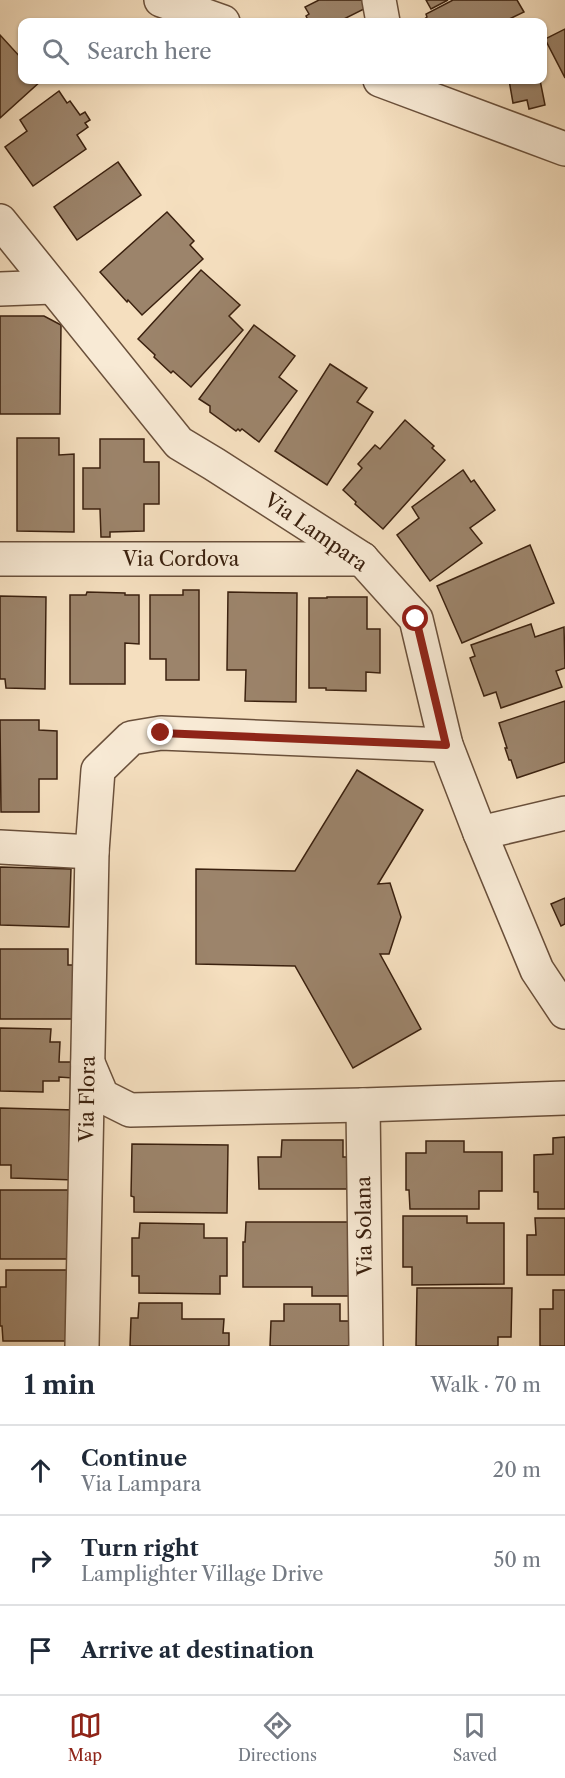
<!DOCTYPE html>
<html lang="en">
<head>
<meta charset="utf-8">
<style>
	:root { --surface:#fff; --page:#f6f6f7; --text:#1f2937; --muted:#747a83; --line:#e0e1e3; --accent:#8f2418 }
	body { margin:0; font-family:"Libre Caslon Text",serif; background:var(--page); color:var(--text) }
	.stop { position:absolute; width:18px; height:18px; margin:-14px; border:4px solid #8f2418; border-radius:50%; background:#fff }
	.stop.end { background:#8f2418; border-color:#fff; box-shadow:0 2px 6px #0008 }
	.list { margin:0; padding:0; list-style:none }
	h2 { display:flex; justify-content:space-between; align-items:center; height:78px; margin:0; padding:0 24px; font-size:26px }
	h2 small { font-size:20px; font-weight:400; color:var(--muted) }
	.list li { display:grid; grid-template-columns:39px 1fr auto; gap:18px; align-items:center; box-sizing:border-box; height:90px; padding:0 24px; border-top:2px solid var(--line) }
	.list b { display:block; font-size:22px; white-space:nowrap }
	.list p { margin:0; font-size:20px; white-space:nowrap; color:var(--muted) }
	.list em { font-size:20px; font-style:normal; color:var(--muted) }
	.icon { flex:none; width:33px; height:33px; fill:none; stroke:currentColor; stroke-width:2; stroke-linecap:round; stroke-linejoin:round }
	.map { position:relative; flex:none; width:565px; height:1346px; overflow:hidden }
	.search { position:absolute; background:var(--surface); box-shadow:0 2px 4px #0004; left:18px; right:18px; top:18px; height:66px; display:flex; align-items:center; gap:15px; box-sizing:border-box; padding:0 21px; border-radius:12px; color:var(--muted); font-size:22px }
	.sheet { height:348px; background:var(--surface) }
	nav { display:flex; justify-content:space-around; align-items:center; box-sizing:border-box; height:84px; border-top:2px solid var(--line); background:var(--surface); font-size:16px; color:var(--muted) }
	nav a { display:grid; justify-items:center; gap:3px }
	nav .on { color:var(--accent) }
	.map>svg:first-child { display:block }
</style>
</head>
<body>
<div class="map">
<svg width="565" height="1346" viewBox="0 0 565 1346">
	<rect width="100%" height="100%" fill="#f5dfbf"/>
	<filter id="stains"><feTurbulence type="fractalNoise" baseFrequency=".00333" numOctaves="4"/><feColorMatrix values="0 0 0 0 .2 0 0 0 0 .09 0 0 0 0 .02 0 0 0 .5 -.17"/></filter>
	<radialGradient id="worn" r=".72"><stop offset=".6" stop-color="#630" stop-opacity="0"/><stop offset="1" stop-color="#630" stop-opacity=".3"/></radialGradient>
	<g fill="#9c846b" stroke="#3b210f" stroke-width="1.5">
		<path d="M319,0H364L368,7L338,22H309L306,16L309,14L305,7Z"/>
		<path d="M426,0H448L431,9Z"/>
		<path d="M453,0H517L524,12L503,22H424L423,20L427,17L426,14Z"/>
		<path d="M565,29V78L545,39Z"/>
		<path d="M0,35L22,59V80H42L0,118Z"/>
		<path d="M509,80H540L545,105L529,109L527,100L513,103Z"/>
		<path d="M59,91L67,103L70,101L80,115L85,112L90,120L85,123L88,127L77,135L86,149L33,186L5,147L27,131L20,120Z"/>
		<path d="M118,162L141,195L77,240L54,207Z"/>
		<path d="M167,212L194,241L190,245L203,259L142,315L128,300L127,302L100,272Z"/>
		<path d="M201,270L240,305L229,316L243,330L191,387L173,371L171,373L154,357L155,355L138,339Z"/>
		<path d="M0,316H44L61,325L60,414H0Z"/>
		<path d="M254,325L295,356L279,377L297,391L259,442L242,429L240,431L238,429L236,431L210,412V406L199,399Z"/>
		<path d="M330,364L367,388L357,402L373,412L327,485L275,451Z"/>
		<path d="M405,420L434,446L432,448L445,460L383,529L355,504L356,502L343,490L362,468L358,464L375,445L380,449Z"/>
		<path d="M17,438H59V455L74,454V532L17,531Z"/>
		<path d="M100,439H144V462H159V504H144V531L110,532V537H101L100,509H83V468H100Z"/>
		<path d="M463,470L471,482L474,480L495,510L470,528L482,543L430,581L397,535L419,518L412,507Z"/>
		<path d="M530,545L554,603L462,643L437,586Z"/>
		<path d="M183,590H199V680H166V659H150V595H183Z"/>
		<path d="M87,592L125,593V595H139V644L125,643V684H70V595H86Z"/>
		<path d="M228,592L297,593L296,702L245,701L246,670H227Z"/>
		<path d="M0,596L46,597L45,689L6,688L5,679H0Z"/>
		<path d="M327,597H367V629H380V673L366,672V691L326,690V688H309V598H327Z"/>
		<path d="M531,624L535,637L564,627L565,668L556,671L562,687L501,708L496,692L484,696L470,658L475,656L471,645Z"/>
		<path d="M565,701V762L517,778L511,760H509L505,748H507L499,723Z"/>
		<path d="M0,720H39V730L57,731V779H39V812H1Z"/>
		<path d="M357,770L423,810L378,884L390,883L401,917L389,954H380L421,1029L353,1068L295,966L196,964V869L295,871Z"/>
		<path d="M0,867L71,869L69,927L0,925Z"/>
		<path d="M565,898V924L561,926L551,904Z"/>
		<path d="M0,949H68V965H74V1005L72,1004V1019H0Z"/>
		<path d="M0,1028L51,1029L50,1042H60L59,1062H73V1078L59,1077V1081H43V1092L0,1091Z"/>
		<path d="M0,1108L75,1110V1180L11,1178V1165H0Z"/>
		<path d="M565,1137V1209H538V1192H534V1155L553,1154V1138Z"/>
		<path d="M282,1140H343V1157H351L347,1189H259L258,1157H281Z"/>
		<path d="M426,1141H464V1152H502V1191H479V1209H410L409,1190H406V1153H426Z"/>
		<path d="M132,1144L228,1145L227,1213L134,1212V1197L131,1196Z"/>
		<path d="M0,1190H72L73,1259H0Z"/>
		<path d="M403,1216H467V1223H504V1284L412,1285V1267H403Z"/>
		<path d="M535,1218H565V1275H527V1235H536Z"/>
		<path d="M246,1222H348V1242H349L354,1296H312V1287H243V1242H245Z"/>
		<path d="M140,1223L204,1224V1238H227V1276H220V1294L139,1293V1276H132V1238H139Z"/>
		<path d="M6,1270H69L68,1341H3L2,1326H0V1287H6Z"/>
		<path d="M417,1288H512L511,1337H498V1346H416Z"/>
		<path d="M553,1290H565V1346H540V1309H553Z"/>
		<path d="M139,1303H182V1319H224L223,1333H229V1346H130L131,1318H138Z"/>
		<path d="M284,1304H340V1321H351L350,1346H270L271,1321H284Z"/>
	</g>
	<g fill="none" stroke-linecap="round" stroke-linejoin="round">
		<g stroke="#6a503b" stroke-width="36">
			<g id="minor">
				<path d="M161,0L223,22"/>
				<path d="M379,0L383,22"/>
				<path d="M380,80L565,149"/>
				<path d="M0,221L179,443L214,464L362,559L416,619L446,745L480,833L537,970L565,1012"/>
				<path d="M0,289L53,287"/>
				<path d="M0,559H362"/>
				<path d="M480,833L565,813"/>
				<path d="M0,847L92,852"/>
				<path d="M88,1063L102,1096L130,1110L363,1105L565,1098"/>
				<path d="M363,1105L366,1346"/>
				<path d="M82,1346L92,852L98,770L131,738L161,733L446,745"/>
			</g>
		</g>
		<use href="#minor" stroke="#f8ead5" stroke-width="33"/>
	</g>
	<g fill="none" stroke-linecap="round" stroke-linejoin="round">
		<path stroke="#8f2418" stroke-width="8" d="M161,733L446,745L416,619"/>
	</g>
	<g text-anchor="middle" stroke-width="5" stroke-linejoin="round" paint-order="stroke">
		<g font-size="20" fill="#3b210f" stroke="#f8ead5">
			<text transform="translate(316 532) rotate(35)" y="7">Via Lampara</text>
			<text x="181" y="566">Via Cordova</text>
			<text transform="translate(87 1099) rotate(-89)" y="7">Via Flora</text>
			<text transform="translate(364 1226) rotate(-91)" y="7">Via Solana</text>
		</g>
	</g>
	<rect width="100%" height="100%" filter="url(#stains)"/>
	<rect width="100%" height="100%" fill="url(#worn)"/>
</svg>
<div class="stop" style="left:416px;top:619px"></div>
<div class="stop end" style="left:161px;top:733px"></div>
<div class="search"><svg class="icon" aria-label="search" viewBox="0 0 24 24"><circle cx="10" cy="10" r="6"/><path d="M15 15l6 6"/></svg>Search here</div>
</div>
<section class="sheet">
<h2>1 min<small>Walk · 70 m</small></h2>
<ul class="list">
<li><svg class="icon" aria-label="ahead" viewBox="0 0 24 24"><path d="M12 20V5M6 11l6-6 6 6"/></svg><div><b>Continue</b><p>Via Lampara</p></div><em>20 m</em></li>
<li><svg class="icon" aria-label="right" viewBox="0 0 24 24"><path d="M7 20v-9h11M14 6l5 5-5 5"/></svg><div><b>Turn right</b><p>Lamplighter Village Drive</p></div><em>50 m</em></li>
<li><svg class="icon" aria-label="arrive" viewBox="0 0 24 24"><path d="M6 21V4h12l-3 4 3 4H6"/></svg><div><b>Arrive at destination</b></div></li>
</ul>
</section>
<nav>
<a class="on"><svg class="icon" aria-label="map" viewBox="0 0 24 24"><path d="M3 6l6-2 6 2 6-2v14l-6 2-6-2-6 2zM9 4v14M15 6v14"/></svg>Map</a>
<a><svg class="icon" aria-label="directions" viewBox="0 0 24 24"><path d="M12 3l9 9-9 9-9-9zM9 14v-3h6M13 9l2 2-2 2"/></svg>Directions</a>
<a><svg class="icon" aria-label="saved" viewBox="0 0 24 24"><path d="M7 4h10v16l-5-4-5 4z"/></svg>Saved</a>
</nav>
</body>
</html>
